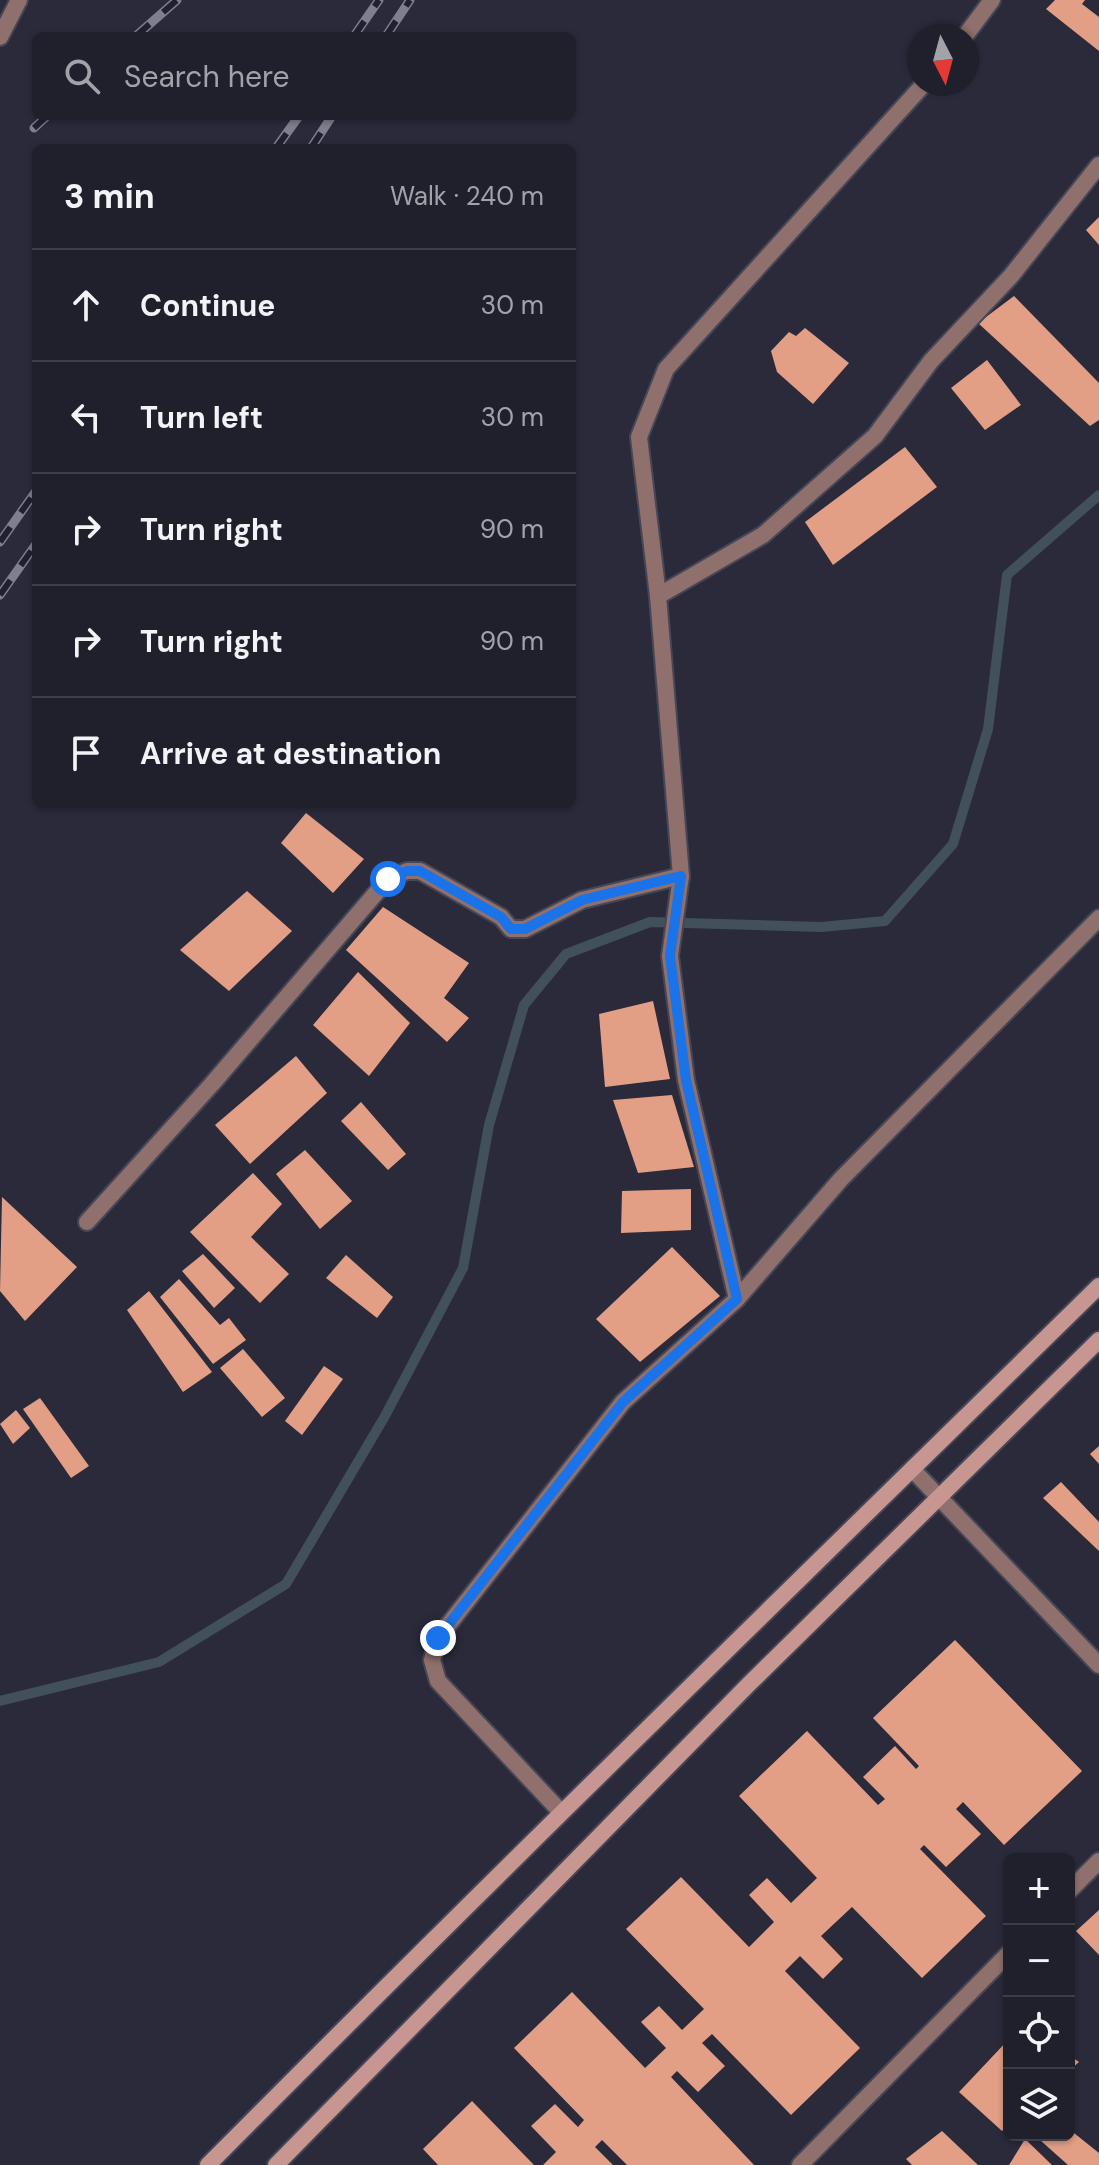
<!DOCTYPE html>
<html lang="en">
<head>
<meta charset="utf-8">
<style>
	:root { --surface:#20202c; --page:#282834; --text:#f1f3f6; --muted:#a2a3a9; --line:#3d3e48 }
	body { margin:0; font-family:"DM Sans",sans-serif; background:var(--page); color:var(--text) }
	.controls { position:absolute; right:24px; bottom:24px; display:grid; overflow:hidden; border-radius:12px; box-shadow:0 2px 6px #0004 }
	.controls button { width:72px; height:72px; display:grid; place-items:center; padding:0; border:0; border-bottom:2px solid var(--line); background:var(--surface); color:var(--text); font:40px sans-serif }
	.compass { position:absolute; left:907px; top:24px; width:72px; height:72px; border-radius:50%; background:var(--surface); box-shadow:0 2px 6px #0004; rotate:174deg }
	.stop { position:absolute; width:24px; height:24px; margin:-18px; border:6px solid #1a73e8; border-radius:50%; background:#fff }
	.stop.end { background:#1a73e8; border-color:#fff; box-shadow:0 2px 8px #0008 }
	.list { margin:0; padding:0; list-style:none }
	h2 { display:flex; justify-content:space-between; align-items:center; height:104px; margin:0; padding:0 32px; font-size:34px }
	h2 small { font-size:26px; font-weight:400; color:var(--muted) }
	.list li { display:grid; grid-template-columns:52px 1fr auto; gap:24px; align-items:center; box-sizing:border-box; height:112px; padding:0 32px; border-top:2px solid var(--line) }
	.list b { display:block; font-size:30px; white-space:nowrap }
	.list em { font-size:26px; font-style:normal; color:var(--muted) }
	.icon { flex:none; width:44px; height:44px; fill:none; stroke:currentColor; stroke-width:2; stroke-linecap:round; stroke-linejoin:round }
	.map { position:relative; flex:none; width:1099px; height:2165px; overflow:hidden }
	.search { position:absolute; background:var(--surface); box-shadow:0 2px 6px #0004; left:32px; top:32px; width:544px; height:88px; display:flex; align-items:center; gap:20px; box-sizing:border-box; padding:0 28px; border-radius:12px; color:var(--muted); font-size:30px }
	.panel { position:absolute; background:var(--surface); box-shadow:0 2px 6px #0004; left:32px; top:144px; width:544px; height:664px; border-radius:12px }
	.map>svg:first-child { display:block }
</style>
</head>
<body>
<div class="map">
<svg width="1099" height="2165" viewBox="0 0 1099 2165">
	<rect width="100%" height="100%" fill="#2a2a3b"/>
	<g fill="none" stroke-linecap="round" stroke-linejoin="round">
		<path stroke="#41505a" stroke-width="10" d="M0,1701L159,1662L286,1584L385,1416L463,1268L489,1125L524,1005L566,954L650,922L821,927L885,921L953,844L988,729L1007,575L1099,495"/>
	</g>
	<g fill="#e29f85">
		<path d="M1055,0H1085L1082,4L1099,17V51L1046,9Z"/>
		<path d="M1099,217V245L1086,230Z"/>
		<path d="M1014,296L1099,383V420L1090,426L978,323Z"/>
		<path d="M805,328L849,363L813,404L777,372L771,351L789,332L796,336Z"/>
		<path d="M987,360L1021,405L985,430L951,388Z"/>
		<path d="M905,447L937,487L833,565L805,522Z"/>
		<path d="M306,813L364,859L333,893L281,843Z"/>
		<path d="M247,891L292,931L229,991L180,950Z"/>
		<path d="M383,907L469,963L444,998L469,1018L447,1042L346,950Z"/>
		<path d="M358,972L410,1023L369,1076L313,1025Z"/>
		<path d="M653,1001L670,1079L605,1087L599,1014Z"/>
		<path d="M296,1056L327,1093L250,1164L215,1125Z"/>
		<path d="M672,1095L694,1167L638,1173L613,1100Z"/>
		<path d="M361,1102L406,1154L388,1170L341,1121Z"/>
		<path d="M305,1150L352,1201L320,1229L276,1174Z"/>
		<path d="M253,1173L282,1204L251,1237L289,1274L260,1303L190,1232Z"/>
		<path d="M691,1189V1230L621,1233L622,1191Z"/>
		<path d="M2,1197L77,1267L25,1321L0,1291Z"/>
		<path d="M672,1247L720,1296L640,1362L596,1319Z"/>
		<path d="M203,1254L235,1288L214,1308L182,1271Z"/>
		<path d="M346,1255L393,1297L377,1318L326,1278Z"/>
		<path d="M179,1279L220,1325L229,1318L246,1340L213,1364L160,1297Z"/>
		<path d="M149,1291L212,1372L183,1392L127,1310Z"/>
		<path d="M243,1349L285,1398L262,1417L220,1368Z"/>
		<path d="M324,1366L343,1379L302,1435L285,1421Z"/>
		<path d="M40,1398L89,1466L71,1478L23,1409Z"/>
		<path d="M16,1410L30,1428L13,1444L0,1424Z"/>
		<path d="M1099,1446V1464L1090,1454Z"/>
		<path d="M1061,1482L1099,1522V1551L1043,1498Z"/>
		<path d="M955,1640L1082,1771L1004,1845L963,1802L956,1809L981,1834L946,1867L924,1845L920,1849L986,1916L922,1978L852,1907L821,1936L843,1959L823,1979L800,1956L785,1971L860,2048L791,2115L712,2034L702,2043L725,2066L698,2092L677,2071L671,2077L754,2165H627L602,2140L595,2147L613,2165H543L556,2152L531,2126L555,2104L578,2127L584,2120L514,2048L572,1992L645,2068L666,2048L641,2022L659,2006L682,2030L704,2009L626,1929L681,1877L749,1947L774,1922L749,1895L767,1878L791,1903L817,1878L739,1796L807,1731L878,1805L885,1799L863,1777L895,1746L916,1769L919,1766L873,1718Z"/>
		<path d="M1099,1910V1955L1076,1931Z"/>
		<path d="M1009,2039V2124L1002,2131L959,2092Z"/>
		<path d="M1069,2055L1079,2062L1069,2071Z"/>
		<path d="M472,2101L534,2165H438L423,2149Z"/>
		<path d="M1069,2129L1099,2153V2165H1068L1040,2140L1044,2135H1069Z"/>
		<path d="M942,2131L978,2165H912L906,2159Z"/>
		<path d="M1025,2139L1052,2165H1009Z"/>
	</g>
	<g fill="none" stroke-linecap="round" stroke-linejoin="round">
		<g stroke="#464656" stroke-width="20">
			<g id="minor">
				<path d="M965,36L992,0"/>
				<path d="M0,37L19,0"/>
				<path d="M658,596L763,535L875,436L931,361L1011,276L1099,165"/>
				<path d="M87,1222L212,1084L388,879L407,871H420L501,917L511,929H525L582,900L681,876"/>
				<path d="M737,1299L686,1080L670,956L681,876L658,596L639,437L666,369L924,84"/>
				<path d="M912,1469L1099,1665"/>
				<path d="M560,1811L438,1681L432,1660L438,1638L623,1402L737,1299L841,1179L1099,918"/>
				<path d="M1069,1891L1099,1861"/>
				<path d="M800,2165L1009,1953"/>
			</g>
		</g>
		<g stroke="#464656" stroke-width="20">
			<g id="secondary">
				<path d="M208,2165C502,1869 801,1578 1099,1286"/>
				<path d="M276,2165L748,1685L1099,1340"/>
			</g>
		</g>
		<use href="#minor" stroke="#8f706c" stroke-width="16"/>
		<use href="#secondary" stroke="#c79690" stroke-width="16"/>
		<g stroke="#7f7f8d" stroke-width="9">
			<g id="rail">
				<path d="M136,36L177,0"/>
				<path d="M354,36L379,0"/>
				<path d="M386,36L410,0"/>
				<path d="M34,128L47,116"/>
				<path d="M276,148L299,116"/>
				<path d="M311,148L332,116"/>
				<path d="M0,542L36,491"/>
				<path d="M0,595L36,544"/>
			</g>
		</g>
		<use href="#rail" stroke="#212031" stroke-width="6" stroke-dasharray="18" stroke-linecap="butt"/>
	</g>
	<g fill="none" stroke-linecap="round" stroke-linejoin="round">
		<path stroke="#1a73e8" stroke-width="10" d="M388,879L407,871H420L501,917L511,929H525L582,900L681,876L670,956L686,1080L737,1299L623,1402L438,1638"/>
	</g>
</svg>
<div class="controls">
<button>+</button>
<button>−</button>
<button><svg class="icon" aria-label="locate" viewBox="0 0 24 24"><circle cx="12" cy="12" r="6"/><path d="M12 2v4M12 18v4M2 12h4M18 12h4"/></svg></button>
<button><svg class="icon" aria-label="layers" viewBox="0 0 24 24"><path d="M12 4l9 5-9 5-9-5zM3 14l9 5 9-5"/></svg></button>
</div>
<svg class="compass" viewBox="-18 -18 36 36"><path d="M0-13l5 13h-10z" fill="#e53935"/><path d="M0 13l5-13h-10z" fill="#a2a3a9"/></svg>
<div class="stop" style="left:388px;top:879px"></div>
<div class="stop end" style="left:438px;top:1638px"></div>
<div class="search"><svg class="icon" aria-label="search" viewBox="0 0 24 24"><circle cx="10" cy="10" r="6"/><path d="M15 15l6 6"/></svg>Search here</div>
<section class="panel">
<h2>3 min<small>Walk · 240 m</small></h2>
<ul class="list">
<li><svg class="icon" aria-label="ahead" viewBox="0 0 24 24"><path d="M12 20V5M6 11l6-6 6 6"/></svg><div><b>Continue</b></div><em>30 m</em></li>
<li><svg class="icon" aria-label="left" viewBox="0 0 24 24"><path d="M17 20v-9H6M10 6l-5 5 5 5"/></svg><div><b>Turn left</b></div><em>30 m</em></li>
<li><svg class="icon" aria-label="right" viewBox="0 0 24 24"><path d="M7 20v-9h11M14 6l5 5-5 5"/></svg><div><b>Turn right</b></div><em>90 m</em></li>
<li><svg class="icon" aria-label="right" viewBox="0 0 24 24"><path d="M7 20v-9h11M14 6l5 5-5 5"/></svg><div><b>Turn right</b></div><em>90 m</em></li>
<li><svg class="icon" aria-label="arrive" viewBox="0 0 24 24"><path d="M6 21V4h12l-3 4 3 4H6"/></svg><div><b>Arrive at destination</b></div></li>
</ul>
</section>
</div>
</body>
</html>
